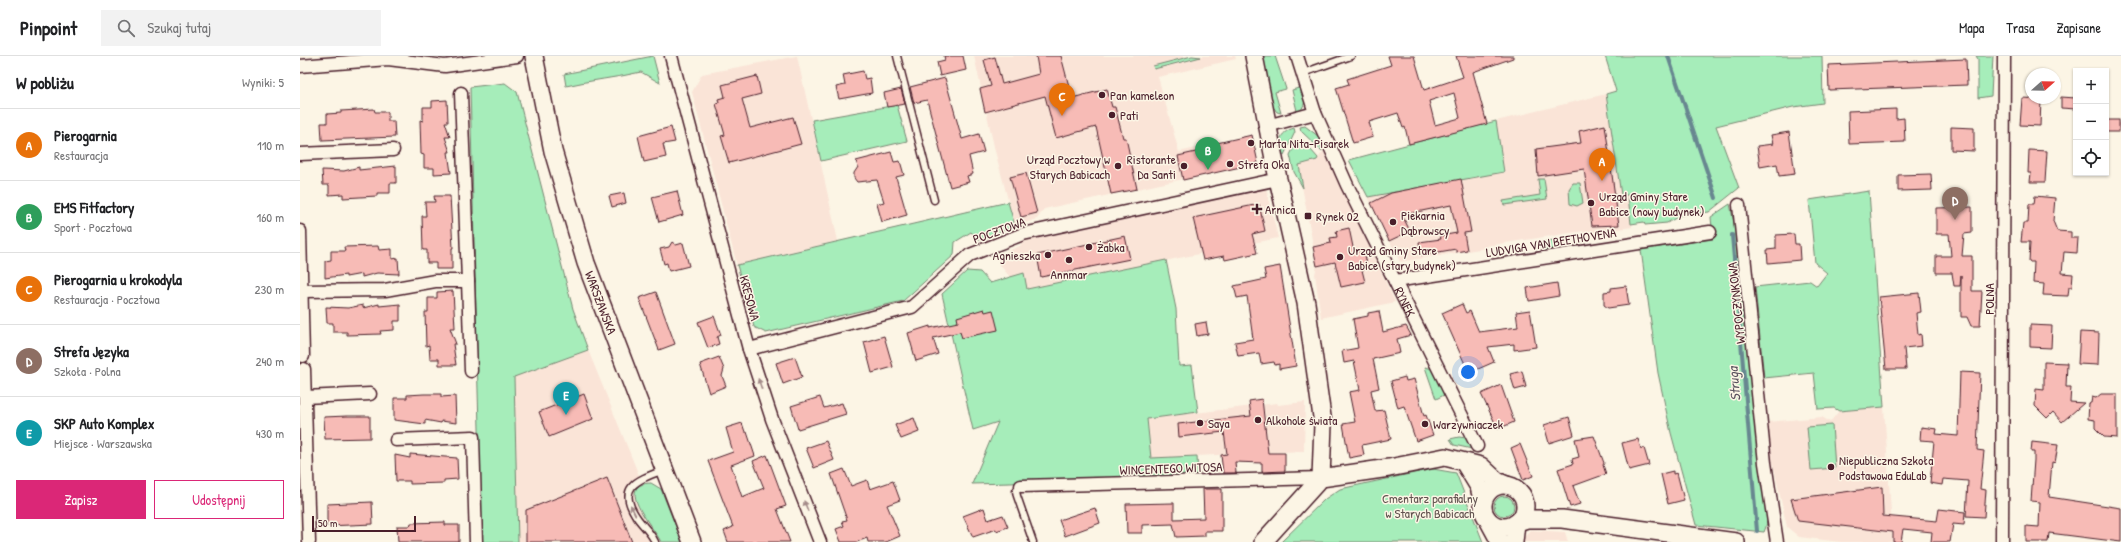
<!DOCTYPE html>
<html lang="pl">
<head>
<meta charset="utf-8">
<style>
	:root { --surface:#fff; --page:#f2f2f2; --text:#202124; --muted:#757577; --line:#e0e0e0; --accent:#db2777 }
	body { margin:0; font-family:"Patrick Hand",sans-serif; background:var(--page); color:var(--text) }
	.controls { position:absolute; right:12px; top:12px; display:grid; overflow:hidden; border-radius:0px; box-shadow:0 1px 3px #0004 }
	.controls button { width:36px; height:36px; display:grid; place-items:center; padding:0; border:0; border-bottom:1px solid var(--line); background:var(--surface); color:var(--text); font:20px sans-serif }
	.compass { position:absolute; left:1725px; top:12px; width:36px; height:36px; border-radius:50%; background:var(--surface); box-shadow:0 1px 3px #0004; rotate:70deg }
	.scale { position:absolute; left:12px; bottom:10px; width:104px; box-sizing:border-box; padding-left:4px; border:2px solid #4a1f2b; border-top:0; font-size:11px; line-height:14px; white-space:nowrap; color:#4a1f2b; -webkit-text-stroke:3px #fcf5e5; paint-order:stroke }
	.you { position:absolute; left:1168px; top:316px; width:14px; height:14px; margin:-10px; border:3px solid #fff; border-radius:50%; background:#1a73e8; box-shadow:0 0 0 6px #1a73e833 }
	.badge { display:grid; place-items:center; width:26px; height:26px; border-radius:50%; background:var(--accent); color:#fff; font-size:13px; font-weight:700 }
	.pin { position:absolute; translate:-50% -33px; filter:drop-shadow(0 1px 2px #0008) }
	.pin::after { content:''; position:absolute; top:21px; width:14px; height:12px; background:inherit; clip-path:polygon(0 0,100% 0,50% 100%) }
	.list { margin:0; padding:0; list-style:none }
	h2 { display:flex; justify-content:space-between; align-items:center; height:52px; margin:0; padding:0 16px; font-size:17px }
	h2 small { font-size:13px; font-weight:400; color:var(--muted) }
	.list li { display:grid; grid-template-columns:26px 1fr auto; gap:12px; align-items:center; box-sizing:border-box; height:72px; padding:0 16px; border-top:1px solid var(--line) }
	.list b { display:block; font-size:15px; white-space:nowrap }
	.list p { margin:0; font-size:13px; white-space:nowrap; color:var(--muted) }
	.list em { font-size:13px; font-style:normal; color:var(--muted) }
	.actions { display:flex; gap:8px; padding:12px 16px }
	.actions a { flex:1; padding:9px 0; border:1px solid var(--accent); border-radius:0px; text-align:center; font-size:14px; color:var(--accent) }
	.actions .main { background:var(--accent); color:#fff }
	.icon { flex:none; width:22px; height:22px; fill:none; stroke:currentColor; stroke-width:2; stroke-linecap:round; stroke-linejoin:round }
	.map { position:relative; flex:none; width:1821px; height:486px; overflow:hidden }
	header { display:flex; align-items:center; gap:24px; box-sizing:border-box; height:56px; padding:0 20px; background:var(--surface); border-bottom:1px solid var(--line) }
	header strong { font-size:19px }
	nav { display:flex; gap:22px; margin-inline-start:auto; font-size:14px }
	.search { width:280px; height:36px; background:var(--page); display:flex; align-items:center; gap:10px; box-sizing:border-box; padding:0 14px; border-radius:0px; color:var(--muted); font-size:15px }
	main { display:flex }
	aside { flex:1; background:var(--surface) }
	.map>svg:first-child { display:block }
</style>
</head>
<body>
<header>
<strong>Pinpoint</strong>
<div class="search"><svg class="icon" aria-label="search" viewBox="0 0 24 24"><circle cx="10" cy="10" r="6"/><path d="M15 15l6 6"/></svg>Szukaj tutaj</div>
<nav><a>Mapa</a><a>Trasa</a><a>Zapisane</a></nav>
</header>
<main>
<aside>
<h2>W pobliżu<small>Wyniki: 5</small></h2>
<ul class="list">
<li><span class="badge" style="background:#e8710a">A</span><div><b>Pierogarnia</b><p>Restauracja</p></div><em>110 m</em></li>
<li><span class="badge" style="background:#2e9e5b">B</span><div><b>EMS Fitfactory</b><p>Sport · Pocztowa</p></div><em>160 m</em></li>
<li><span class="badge" style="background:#e8710a">C</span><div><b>Pierogarnia u krokodyla</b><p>Restauracja · Pocztowa</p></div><em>230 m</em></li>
<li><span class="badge" style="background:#8d6e63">D</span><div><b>Strefa Języka</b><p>Szkoła · Polna</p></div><em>240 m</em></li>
<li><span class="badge" style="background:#0f9aa8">E</span><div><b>SKP Auto Komplex</b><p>Miejsce · Warszawska</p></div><em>430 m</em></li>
</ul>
<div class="actions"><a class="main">Zapisz</a><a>Udostępnij</a></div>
</aside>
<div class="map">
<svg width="1821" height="486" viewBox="0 0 1821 486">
	<rect width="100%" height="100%" fill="#fcf5e5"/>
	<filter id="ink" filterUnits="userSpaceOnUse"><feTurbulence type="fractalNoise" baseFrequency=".025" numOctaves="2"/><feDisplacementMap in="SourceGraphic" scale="8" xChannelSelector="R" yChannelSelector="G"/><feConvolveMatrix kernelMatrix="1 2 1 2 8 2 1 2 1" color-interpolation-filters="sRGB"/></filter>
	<g filter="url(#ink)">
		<g fill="#fae4d7">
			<path d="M497,0L538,185L437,209L392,36L402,18Z"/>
			<path d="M674,0H935L936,3L858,21L879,96L952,79L958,107L744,153L737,163L715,170L695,95Z"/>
			<path d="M1306,38L1321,139L1328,138L1332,171L1284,178L1283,175L1186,190V192L1100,206L1068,141L1204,115L1196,65Z"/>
			<path d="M1023,95L1035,116L1095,246L1021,262L1015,218L1017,210L998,109L1017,104Z"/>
			<path d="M966,132L978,182L726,233L724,217L710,221L699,208L701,198L720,190L722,186Z"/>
			<path d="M288,294L366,486H218L214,321Z"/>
			<path d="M1005,346L1004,395L851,402L847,363L977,347L978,349Z"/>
			<path d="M1584,351L1593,486H1540L1499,481L1487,471L1471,399L1468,366L1522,361L1530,366L1539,355Z"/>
			<path d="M1230,474L1265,476L1268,486H1223L1222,484Z"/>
		</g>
		<g fill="#a6edba" stroke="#788672">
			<path d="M353,0L360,27L341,16C316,22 291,24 266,30L264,18Z"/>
			<path d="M892,0L901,1L854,13L853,10Z"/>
			<path d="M961,0H975L986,33L975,36L981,57L977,56L970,47Z"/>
			<path d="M1305,0H1522L1523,47L1493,51L1416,70L1439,132L1409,156L1381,159L1367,167L1345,169L1344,166L1331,168L1328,139H1321L1306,38L1316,35Z"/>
			<path d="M1676,0H1693L1691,40L1678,42V3Z"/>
			<path d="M205,27L217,36L273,253L288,294L214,321L218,486H182L170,31Z"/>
			<path d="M1002,31C1005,40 1007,47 1000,55H997L992,34Z"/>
			<path d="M597,49L607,85L521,105L512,64Z"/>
			<path d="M1196,65L1204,116L1068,141L1049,104Z"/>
			<path d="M1005,70L1018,80L1022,95L1001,75L1000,71Z"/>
			<path d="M994,72L995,76L984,99L981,100C979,86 978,77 994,72Z"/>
			<path d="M997,85H1003L1018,102L1017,104L999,109L1003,132L994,116L990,99Z"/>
			<path d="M1238,123H1244L1247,143L1204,149L1203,145L1240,139Z"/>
			<path d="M1273,127H1280L1283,147L1277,150L1270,148L1269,133Z"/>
			<path d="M1569,135L1584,351L1539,355L1534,352L1518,353L1514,317L1464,322L1455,231L1510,225L1517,230L1527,217L1515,207L1509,144Z"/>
			<path d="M708,146L715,170L683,183H678L671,176L655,186L654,199L603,245L466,277L454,271L437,209Z"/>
			<path d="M1430,148C1450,239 1453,335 1461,428C1465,443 1471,461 1464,476L1396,469L1371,377L1358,317L1341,194L1413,183L1411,161Z"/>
			<path d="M1255,184L1258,187L1265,186C1261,195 1252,195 1244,196L1242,186Z"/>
			<path d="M866,204L876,253L879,310L892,309L898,356L847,363L851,402L897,400L898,422L672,428L698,366L673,374L642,238L667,215L680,216L690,227L724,217L727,233Z"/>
			<path d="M1125,311L1133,313L1144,339L1136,343Z"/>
			<path d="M1532,369L1535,412L1511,414L1507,371Z"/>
			<path d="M1159,381L1166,382L1172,393L1154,389L1150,383Z"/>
			<path d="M1133,413L1156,417L1183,486H981L1025,443L1040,433Z"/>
			<path d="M351,427L361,433L382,486H361C356,474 312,428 351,427Z"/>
			<circle cx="1204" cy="450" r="10"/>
		</g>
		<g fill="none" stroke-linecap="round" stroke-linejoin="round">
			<g stroke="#678790" stroke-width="4">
				<path d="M1368,0L1416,142"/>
				<path d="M1432,179L1457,475"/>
			</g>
		</g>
		<g fill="#f7bbb6" stroke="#4a1f2b" fill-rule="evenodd">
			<path d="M644,0H663L666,14L640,20L637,6L645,4Z"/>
			<path d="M736,0H761L772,42L807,33L812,51H815L823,82H826L837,133L811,138L796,71L756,82L745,40L685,56L680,33L691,30L684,4L695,1L702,28L739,18Z"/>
			<path d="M1088,0H1114L1124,34L1163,21L1156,0H1213V2L1173,16L1187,68L1109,88L1105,71L1103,72L1098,57L1069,66L1073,81L1053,87L1036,32L1049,28L1047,23L1091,9ZM1154,37L1160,62L1135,69L1129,45Z"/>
			<path d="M1666,3L1667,29L1529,34L1528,9Z"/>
			<path d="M563,15L565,23L570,22L572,37L539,43L536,31L545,29L543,19Z"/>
			<path d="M457,20L461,38L442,43L450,72L493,61L501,88L429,107L421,80L425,79L416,48L419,47L418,43L425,41L422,29Z"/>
			<path d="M645,22L662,83L679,78L684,96L669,100L673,118L667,120L669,126L650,131L627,44L614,47L610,31Z"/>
			<path d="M601,33L605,48L587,51L584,37Z"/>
			<path d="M1761,41L1776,42V53L1761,52Z"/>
			<path d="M1722,42L1741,43L1740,70L1720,69Z"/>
			<path d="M147,44L148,66H145L150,81H145L150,96H148L151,117L134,118V112H124V99L121,98L120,64L123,65V51H132V45Z"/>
			<path d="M74,53L75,56H88V65H94L95,81L22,84L21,67H27V58L41,57V55Z"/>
			<path d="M1596,53V63L1604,62L1605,86L1549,88L1548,55Z"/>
			<rect x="1806" y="64" width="13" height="12"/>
			<path d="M1305,69L1319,169L1292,170L1284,113L1238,120L1236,93L1281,87L1279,75Z"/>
			<path d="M371,71L375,86L363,88L366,101L344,106L338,80Z"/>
			<path d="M1651,71L1674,72V95L1651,94Z"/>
			<path d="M1489,76L1495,118L1479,120L1477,108L1460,111L1457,90L1473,88L1471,79Z"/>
			<path d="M952,79L958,107L883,124L878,100L918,91L917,87Z"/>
			<path d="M1729,94L1747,95L1745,126H1730L1731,117H1728Z"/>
			<path d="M591,96L594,106L600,105L604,119L596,121L607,159L582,166L577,148L584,146L577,124L557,126L554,122V117L558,111L556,105Z"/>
			<path d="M96,110V127H90V137H77V140L43,142V138L29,139V129H23L22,114L44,115L59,111V114Z"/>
			<path d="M726,117L737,157L721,161L710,121Z"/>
			<path d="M1631,118L1632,134L1598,135V119Z"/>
			<path d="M1161,123L1171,176L1164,177L1167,194L1156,196V193L1121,199L1119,186L1141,183L1140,180L1157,177L1151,149L1102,159L1110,175L1089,185L1071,147L1091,137Z"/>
			<path d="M377,135L383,159L359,166L352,141Z"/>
			<path d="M324,137L326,147L312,151L309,140Z"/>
			<path d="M134,140H150L153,192H152V213H136V207H127V194H123L122,160H126L125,146H135Z"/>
			<path d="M1735,140L1755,142L1753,165L1757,175L1771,176V182H1778L1777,197L1764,196L1762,217L1773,218L1772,231H1769L1768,240L1743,239L1744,228L1733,227L1734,206H1729L1730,186H1721L1723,167H1728L1729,148H1734Z"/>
			<path d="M959,148L965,175L952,178L957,197L925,204L924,200L903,204L893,162Z"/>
			<path d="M1672,151V177L1664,178L1662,200H1672V235H1682L1680,270H1671L1667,261H1661V219L1660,230H1654L1652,217H1636V200H1651L1649,178H1636V152Z"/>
			<path d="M1049,172L1054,196L1063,194L1067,213L1062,214L1065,226L1041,231L1035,206L1017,210L1013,191L1031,187L1030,182L1037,181L1036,175Z"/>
			<path d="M1494,178L1495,188H1499L1500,204L1468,207L1467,194L1476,193V179Z"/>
			<path d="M825,180L830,203L741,221L737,199Z"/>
			<path d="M372,186L376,189L383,187L389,210L369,215L367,207L364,208L360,193L369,191Z"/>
			<path d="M78,190L79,194L92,193V203L98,202L99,218L77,217L62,221V218L46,221V219L25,222V205L31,204V195H45L44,191Z"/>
			<path d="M980,210L996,310L979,313V308L975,309L974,306L961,308L959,297L938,300L935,286L953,283L947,240L937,242L934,230L966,223L964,213Z"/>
			<path d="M1257,227L1259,240L1229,245L1227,232Z"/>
			<path d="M1326,230L1329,249L1308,252L1304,249V236L1311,235V232Z"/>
			<path d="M153,235L155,272H150L156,288H153L156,309H139V303H130L129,289L126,290L125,256H128V242H137V236Z"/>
			<path d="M356,236L375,288L359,294L339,242Z"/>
			<path d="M1619,237L1621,256L1616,257L1618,279L1621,278L1622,290L1604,292L1606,313H1586L1579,241Z"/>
			<path d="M79,248V250L100,248V265H94V274L80,275L81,278L47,279V276H33V267H27L26,251L48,252L63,249V252Z"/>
			<path d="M1162,248L1166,257L1170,255L1179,276L1218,271L1216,256L1230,254L1236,291L1214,294V288L1188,291L1194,306L1169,317L1142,257Z"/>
			<path d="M684,253L685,256L693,254L698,274L662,282L660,276L633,282L638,298L616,305L608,277L630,270V272L658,266L657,261Z"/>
			<path d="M1079,255L1083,276L1106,270L1111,279L1097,283L1100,297L1073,303L1079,332L1071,334L1075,355L1084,354L1091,383L1062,389L1064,399L1049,402L1043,368L1055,366L1049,336L1060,334L1054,305L1044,307L1042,295L1058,292L1053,263L1068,260V257Z"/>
			<path d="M414,260L421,279L417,281L419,288L408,292L398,266Z"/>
			<path d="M906,266L908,278L897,280L895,268Z"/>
			<path d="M1730,269L1752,270L1751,292L1730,291Z"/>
			<path d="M1780,276L1799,277L1798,309L1778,308Z"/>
			<path d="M584,280L593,311L572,317L564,286Z"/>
			<path d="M419,301L424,313L422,320L426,330L409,337L400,308Z"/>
			<path d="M495,301L502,321L483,328L476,307Z"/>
			<path d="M1744,306L1767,307L1766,331H1771L1770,346L1784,347L1762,366L1753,356L1747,362L1735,350L1736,333L1744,334Z"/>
			<path d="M1222,315L1226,331L1215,334L1210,318Z"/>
			<path d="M1660,316L1680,317L1677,394L1684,395L1680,433L1686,434L1684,461L1666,460L1668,425L1643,423L1642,429L1630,427L1634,385L1620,384L1621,371L1637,373L1636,378L1658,380Z"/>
			<path d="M1105,321L1106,325L1114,323L1124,360L1126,359L1133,379L1116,385L1104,350L1098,352L1091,325Z"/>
			<path d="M1201,329L1214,366L1198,373L1181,338Z"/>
			<path d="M124,338H141V341L155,340L156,367L141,365V367L125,364V368L94,364V342H107V339Z"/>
			<path d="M284,338L293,363L249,381L239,356Z"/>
			<path d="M1801,338H1817V382L1804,381L1795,372V364L1788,363L1789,347H1791L1792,341L1796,342Z"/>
			<path d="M520,341L524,352L542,347L546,358L498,373L491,350Z"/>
			<path d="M962,343L968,397H985V415L962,416V407L935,406L936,417H923L921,399L927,398L924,376L879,381L878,368L951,360L949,345Z"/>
			<path d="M47,360H70V382L25,383L24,361Z"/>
			<path d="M1269,361L1274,379L1249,387L1244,369Z"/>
			<path d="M614,362L619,376L601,383L595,369Z"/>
			<path d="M442,367L445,376H447L455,400L431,409L442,441L464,432L453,405L467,399L486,450L477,453L490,486H428L424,475L433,471L408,405L433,396L426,372Z"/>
			<path d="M1294,380L1304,407L1303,409L1306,418L1273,430L1280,448L1270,451L1258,413L1273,408L1272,403L1279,401L1275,383Z"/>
			<path d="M1338,383L1341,393L1344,392L1349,409L1329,414L1322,387Z"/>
			<path d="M526,385L534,404L514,412L506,392Z"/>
			<path d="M1732,386L1758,389L1755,407L1752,406L1749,441L1821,452V486L1749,477L1748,486H1726V470L1739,471L1740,446L1731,445L1734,404V396H1731Z"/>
			<path d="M1220,388L1233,420L1223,424L1211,392Z"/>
			<path d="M110,398L157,402L158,423L144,424V427L110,428V425H96L95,399L110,402Z"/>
			<path d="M544,413L551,430L567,424L570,433L593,425L600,444L587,449L600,480L586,486H568L567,482L557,486H541L536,473L544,470L542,465L547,464L531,418Z"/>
			<path d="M1373,415V418L1377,417L1384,444L1368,448L1361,418Z"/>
			<path d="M307,422L332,486H226V454Z"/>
			<path d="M1582,431L1583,460L1637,465L1639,453L1665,456L1664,469L1653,468L1650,486H1631L1632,476L1603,473L1601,486H1593V476L1498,465L1491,443Z"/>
			<path d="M903,433H922V475H905V480L876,481L873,468L842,469V477H827L826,448L874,447V463L904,462Z"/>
			<path d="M72,446L73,468L27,470V448Z"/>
			<path d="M684,452L688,464L703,459L708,471L696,475V473L673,481L663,460Z"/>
			<path d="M795,452L800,467L765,480L759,464Z"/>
			<path d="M145,466V469H159V486H98L97,470H110L111,467Z"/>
		</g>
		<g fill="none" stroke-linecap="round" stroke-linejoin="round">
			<g stroke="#4a1f2b" stroke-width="9">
				<g id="lane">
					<path d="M597,0L634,144"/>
					<path d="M1003,17L1051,0"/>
					<path d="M721,430L716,435L717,440L733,486"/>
					<path d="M355,486C351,477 344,471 338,463C315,431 337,424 364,414"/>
				</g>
			</g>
			<g stroke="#4a1f2b" stroke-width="15">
				<g id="street">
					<path d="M371,0L449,293L472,363L520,486"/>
					<path id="s1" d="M997,0L1015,57L1047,129L1177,390"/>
					<path d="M0,10L88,3L145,10L217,0"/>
					<path d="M161,37L168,225"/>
					<path d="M967,70L1015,57"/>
					<path d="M0,98L93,94"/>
					<path d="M1439,149L1465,407L1477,486"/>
					<path d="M0,175L3,300"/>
					<path d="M1095,225L1410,176"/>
					<path d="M2,235L85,234L135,225H168L171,315"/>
					<path d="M449,293L612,251L670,199L723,178L978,123"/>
					<path d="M4,313L9,486"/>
					<path d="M5,341L70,338"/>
					<path d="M96,384L173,381L176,486"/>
					<path d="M721,430L1021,422"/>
					<path d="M1702,486L1704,0"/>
				</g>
			</g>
			<g stroke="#4a1f2b" stroke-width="20">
				<g id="secondary">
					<path id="s2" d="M234,0L253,95L286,207L392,486"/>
					<path d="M954,0L978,123L1006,247L1023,368L1021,422"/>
					<path d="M1165,408L1179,431L1183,447"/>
					<circle cx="1204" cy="450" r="21"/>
					<path d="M1187,462L1200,486"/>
					<path d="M1218,466L1227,463H1262L1436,486"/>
					<path d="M963,486L1021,422L1089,412L1145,401L1181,410L1197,425L1206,429"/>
					<path d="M1214,486L1216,467"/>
				</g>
			</g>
			<use href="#lane" stroke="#fcf5e5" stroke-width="6"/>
			<use href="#street" stroke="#fcf5e5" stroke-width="12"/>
			<use href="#secondary" stroke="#fcf5e5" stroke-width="17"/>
		</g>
		<defs><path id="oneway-solid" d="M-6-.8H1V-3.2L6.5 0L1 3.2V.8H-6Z"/></defs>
		<g fill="#a38a88">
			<use href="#oneway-solid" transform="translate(460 328) rotate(-109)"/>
			<use href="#oneway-solid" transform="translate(506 450) rotate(-111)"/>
			<use href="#oneway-solid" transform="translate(333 454) rotate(-116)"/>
		</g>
	</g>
	<g fill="#4a1f2b" stroke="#fcf5e5" stroke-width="1.5">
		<circle cx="802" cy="39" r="4"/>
		<circle cx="812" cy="59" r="4"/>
		<circle cx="951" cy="87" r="4"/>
		<circle cx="930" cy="108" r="4"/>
		<circle cx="818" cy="110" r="4"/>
		<circle cx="884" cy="110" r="4"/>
		<circle cx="1291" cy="147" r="4"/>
		<path d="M955 147h4v4h4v4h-4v4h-4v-4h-4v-4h4z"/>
		<rect x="1004" y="156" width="8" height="8" rx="2"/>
		<circle cx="1093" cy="166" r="4"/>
		<circle cx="789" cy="191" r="4"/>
		<circle cx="748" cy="199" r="4"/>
		<circle cx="1040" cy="201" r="4"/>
		<circle cx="769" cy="204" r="4"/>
		<circle cx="958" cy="364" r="4"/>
		<circle cx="900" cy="367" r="4"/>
		<circle cx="1125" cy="368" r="4"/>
		<circle cx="1531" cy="411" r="4"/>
	</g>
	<g text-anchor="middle" stroke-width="3" stroke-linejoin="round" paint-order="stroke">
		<g font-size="13" fill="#4a1f2b" stroke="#fcf5e5" text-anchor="start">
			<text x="810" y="44">Pan kameleon</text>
			<text x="820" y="64">Pati</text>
			<text x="959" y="92">Marta Nita-Pisarek</text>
			<text x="810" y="108" text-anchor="end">Urząd Pocztowy w<tspan x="810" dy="15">Starych Babicach</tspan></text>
			<text x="876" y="108" text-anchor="end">Ristorante<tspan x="876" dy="15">Da Santi</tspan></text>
			<text x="938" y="113">Strefa Oka</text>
			<text x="1299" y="145">Urząd Gminy Stare<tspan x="1299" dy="15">Babice (nowy budynek)</tspan></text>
			<text x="965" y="158">Arnica</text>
			<text x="1101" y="164">Piekarnia<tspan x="1101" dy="15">Dąbrowscy</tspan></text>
			<text x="1016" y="165">Rynek 02</text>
			<text x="797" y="196">Żabka</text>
			<text x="1048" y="199">Urząd Gminy Stare<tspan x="1048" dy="15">Babice (stary budynek)</tspan></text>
			<text x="740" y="204" text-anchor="end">Agnieszka</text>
			<text x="769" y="223" text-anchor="middle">Annmar</text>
			<text x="966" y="369">Alkohole świata</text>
			<text x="908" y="372">Saya</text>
			<text x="1133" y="373">Warzywniaczek</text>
			<text x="1539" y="409">Niepubliczna Szkoła<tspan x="1539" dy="15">Podstawowa EduLab</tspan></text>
		</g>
		<g font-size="13" fill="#4a1f2b" stroke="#fcf5e5">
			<text transform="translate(699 174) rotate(-20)" y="5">POCZTOWA</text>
			<text transform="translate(1251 186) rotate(-9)" y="5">LUDVIGA VAN BEETHOVENA</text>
			<text transform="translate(450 242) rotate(75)" y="5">KRESOWA</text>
			<text transform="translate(1689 243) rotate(-90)" y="5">POLNA</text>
			<text dy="5" stroke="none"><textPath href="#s1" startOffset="269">RYNEK</textPath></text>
			<text dy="5" stroke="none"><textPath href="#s2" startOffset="256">WARSZAWSKA</textPath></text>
			<text transform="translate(1436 247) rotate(-96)" y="5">WYPOCZYNKOWA</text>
			<text transform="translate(871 412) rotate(-2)" y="5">WINCENTEGO WITOSA</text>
		</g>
		<g font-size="13" fill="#61524f" stroke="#fcf5e5">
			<text x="1130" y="447">Cmentarz parafialny<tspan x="1130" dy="15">w Starych Babicach</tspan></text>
		</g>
		<g font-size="14" font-style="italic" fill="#59535e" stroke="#fcf5e5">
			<text transform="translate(1434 328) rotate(-95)" y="5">Struga</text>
		</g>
	</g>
</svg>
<div class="controls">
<button>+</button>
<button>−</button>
<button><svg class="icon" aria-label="locate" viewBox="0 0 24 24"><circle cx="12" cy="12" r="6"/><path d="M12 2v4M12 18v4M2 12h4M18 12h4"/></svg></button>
</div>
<svg class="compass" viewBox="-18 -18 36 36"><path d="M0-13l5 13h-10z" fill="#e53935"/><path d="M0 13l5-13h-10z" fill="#757577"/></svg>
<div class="scale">50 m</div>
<div class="you"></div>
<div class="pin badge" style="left:1302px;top:125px;background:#e8710a">A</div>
<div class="pin badge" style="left:908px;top:114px;background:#2e9e5b">B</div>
<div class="pin badge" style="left:762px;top:60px;background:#e8710a">C</div>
<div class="pin badge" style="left:1655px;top:164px;background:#8d6e63">D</div>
<div class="pin badge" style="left:266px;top:359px;background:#0f9aa8">E</div>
</div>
</main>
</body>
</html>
